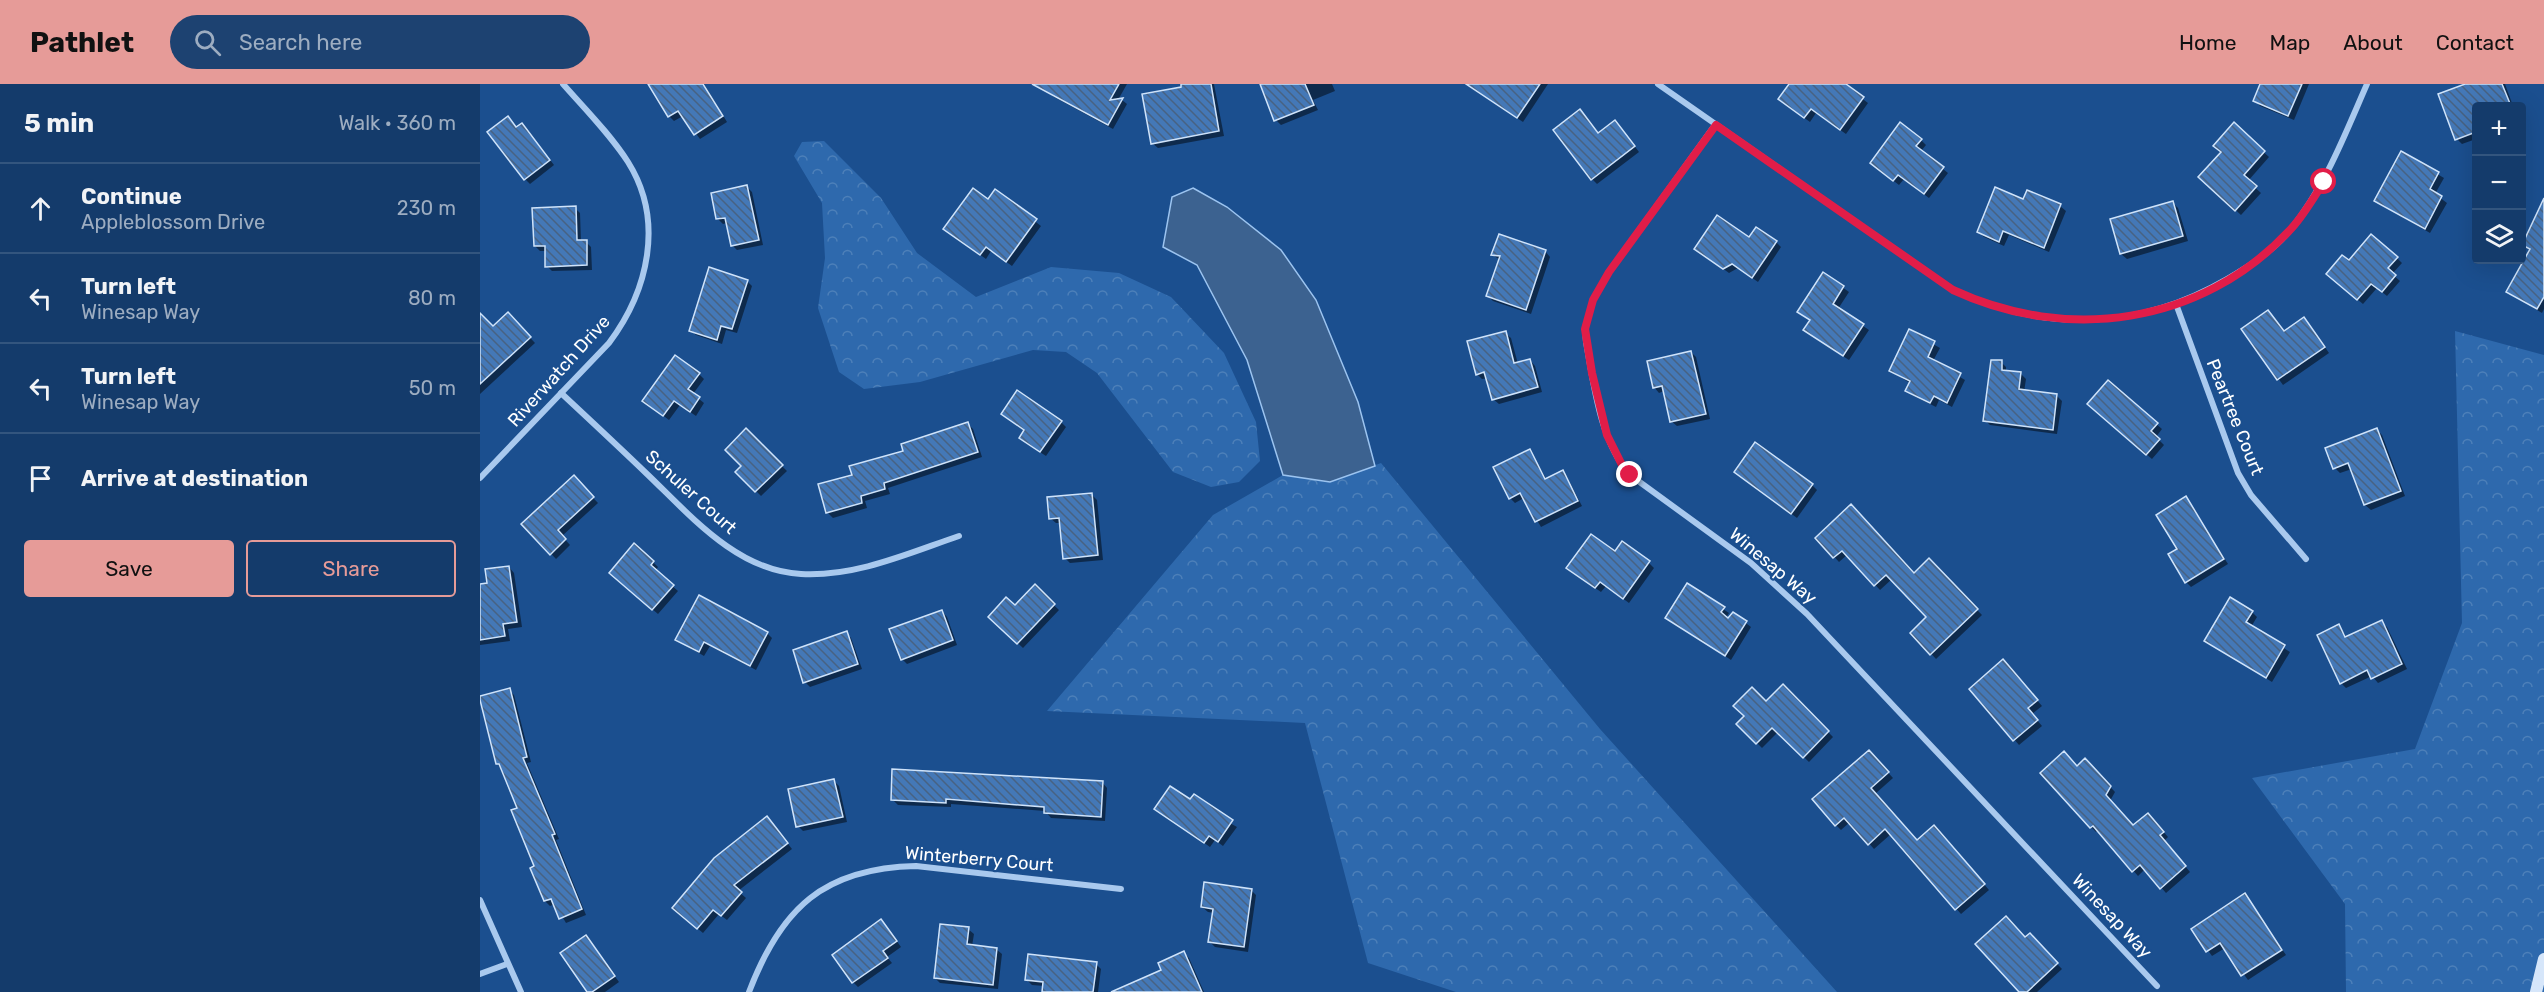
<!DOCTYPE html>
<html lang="en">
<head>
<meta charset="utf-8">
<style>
	:root { --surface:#143b6b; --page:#1d4271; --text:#f1f3f6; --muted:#9dadc1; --line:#33557e; --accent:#e69b98 }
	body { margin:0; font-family:Rubik,sans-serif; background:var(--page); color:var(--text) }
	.controls { position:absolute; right:18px; top:18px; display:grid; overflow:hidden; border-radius:6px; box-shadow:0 6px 24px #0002 }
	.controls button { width:54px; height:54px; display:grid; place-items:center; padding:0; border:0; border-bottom:2px solid var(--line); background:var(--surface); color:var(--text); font:30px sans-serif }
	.stop { position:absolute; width:18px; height:18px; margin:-14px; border:4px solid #e11d48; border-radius:50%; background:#fff }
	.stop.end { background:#e11d48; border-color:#fff; box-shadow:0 2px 6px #0008 }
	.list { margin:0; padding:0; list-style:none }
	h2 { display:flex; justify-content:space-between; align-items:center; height:78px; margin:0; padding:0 24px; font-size:26px }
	h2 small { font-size:20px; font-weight:400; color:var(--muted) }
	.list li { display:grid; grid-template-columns:39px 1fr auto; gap:18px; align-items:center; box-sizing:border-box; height:90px; padding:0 24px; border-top:2px solid var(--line) }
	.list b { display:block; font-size:22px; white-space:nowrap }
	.list p { margin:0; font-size:20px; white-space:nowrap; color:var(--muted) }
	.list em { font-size:20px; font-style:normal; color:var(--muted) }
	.actions { display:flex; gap:12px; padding:18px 24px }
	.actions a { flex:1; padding:14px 0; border:2px solid var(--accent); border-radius:6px; text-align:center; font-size:21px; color:var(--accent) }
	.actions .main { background:var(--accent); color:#111 }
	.icon { flex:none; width:33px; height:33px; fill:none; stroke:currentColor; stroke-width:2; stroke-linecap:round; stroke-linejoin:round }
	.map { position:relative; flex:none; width:2064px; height:908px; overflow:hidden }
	header { display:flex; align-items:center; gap:36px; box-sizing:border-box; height:84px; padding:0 30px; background:var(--accent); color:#111 }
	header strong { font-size:28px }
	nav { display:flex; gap:33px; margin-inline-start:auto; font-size:21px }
	.search { width:420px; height:54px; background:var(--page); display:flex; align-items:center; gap:15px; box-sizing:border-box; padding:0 21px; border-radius:33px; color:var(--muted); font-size:22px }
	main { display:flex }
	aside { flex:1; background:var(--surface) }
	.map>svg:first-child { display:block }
</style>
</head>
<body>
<header>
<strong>Pathlet</strong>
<div class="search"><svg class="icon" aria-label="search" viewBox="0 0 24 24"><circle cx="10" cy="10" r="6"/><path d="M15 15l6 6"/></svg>Search here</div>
<nav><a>Home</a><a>Map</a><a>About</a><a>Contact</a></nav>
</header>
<main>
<aside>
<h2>5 min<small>Walk · 360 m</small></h2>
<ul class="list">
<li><svg class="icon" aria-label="ahead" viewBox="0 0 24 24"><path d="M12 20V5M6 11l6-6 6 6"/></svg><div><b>Continue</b><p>Appleblossom Drive</p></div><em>230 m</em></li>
<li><svg class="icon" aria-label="left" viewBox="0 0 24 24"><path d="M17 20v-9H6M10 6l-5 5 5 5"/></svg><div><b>Turn left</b><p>Winesap Way</p></div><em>80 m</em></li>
<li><svg class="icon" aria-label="left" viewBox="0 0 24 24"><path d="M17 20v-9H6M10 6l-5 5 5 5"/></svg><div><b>Turn left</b><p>Winesap Way</p></div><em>50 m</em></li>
<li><svg class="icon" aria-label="arrive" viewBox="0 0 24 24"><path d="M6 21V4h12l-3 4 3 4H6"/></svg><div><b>Arrive at destination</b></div></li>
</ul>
<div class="actions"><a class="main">Save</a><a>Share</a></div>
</aside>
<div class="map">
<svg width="2064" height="908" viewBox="0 0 2064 908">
	<defs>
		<pattern id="forest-crowns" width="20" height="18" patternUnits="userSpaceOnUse" patternTransform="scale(1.5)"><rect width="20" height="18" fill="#2e69ad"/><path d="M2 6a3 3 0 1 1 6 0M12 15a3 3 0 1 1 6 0" fill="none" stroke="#4d80b9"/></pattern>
		<pattern id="building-back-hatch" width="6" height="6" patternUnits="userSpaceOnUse" patternTransform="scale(1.5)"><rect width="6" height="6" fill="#4478b7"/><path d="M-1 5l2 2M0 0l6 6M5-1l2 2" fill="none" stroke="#486282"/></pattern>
	</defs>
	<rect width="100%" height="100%" fill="#1b4f8f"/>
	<g fill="url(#forest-crowns)">
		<path d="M344,57L401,114L437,169L496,213L571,183L639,189L691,213L744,269L776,338L780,377L759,398L731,403L693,388L617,289L586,268L553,266L440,298L384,305L359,288L338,224L345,174L342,119L314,72L322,58Z"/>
		<path d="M1975,247L2064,271V908H1866L1865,820L1772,694L1935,665L1982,539Z"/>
		<path d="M901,379L1120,645L1357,908H976L888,879L825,639L567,627L733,431L803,391L850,398Z"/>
	</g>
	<path fill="#3c6290" stroke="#9cc4f0" stroke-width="1.5" d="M713,104L747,123L801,166L836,216L878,318L895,382L850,398L803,391L767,276L717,181L683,163L692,113Z"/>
	<g fill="#0007">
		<path d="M174,0H224L247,38L220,55L203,32L194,37L189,32Z"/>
		<path d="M573,0H647L638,16H642L647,20L633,45L574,13L568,8Z"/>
		<path d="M702,0H734L744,52L678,64L672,59L703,4Z"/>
		<path d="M781,0H852L855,7L833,16L838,26L801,41L796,36Z"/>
		<path d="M986,0H1068L1043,38Z"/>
		<path d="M1311,0H1363L1388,19L1366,50L1336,29L1330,38L1305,20Z"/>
		<path d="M1781,0H1829L1814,36L1780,22L1775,16Z"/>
		<path d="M1989,0H2025L2033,22H1996V55L1982,60L1977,55Z"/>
		<path d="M1754,41L1789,73L1768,97L1781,109L1761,131L1720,93L1742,69Z"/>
		<path d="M1140,43L1159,68L1117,100L1112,95L1119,51Z"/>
		<path d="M37,45L47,46L74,81L50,100L45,95Z"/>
		<path d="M1441,56L1446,61L1441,67L1468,89L1449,114L1424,95L1419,101L1397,84Z"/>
		<path d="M1922,69L1964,94L1955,110L1967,119L1950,149L1895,117Z"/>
		<path d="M267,103L272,108L283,161L257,166L252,161L247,139L243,140L238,135Z"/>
		<path d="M516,107L561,142L532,182L511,167L506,175L470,149L508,117Z"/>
		<path d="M1548,108L1580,122L1586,127L1569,168L1529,151L1524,162L1504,153L1498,148L1544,117Z"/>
		<path d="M2064,118V225L2062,229L2028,208L2051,167L2044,161Z"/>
		<path d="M1693,119L1698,124L1708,157L1647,175L1641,170L1632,136Z"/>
		<path d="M95,124L100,129L101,158H106L111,163L112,186L72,187L67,182L66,167H60L55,162Z"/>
		<path d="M1269,155L1296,158L1301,163L1278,198L1258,184L1249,189L1216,165Z"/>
		<path d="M1065,167L1070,173L1051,230L1013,217L1008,212L1020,176L1013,171Z"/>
		<path d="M1917,174L1922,179L1912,190L1920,197L1907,212L1897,204L1883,220L1853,195L1869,178Z"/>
		<path d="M1344,190L1369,208L1358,225L1389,246L1369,276L1330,251L1325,246L1331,237L1319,228Z"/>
		<path d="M267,197L272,202L257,249L246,246L242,260L216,251L211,246Z"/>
		<path d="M28,230L55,259L0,310V240L13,244Z"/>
		<path d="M1829,240L1849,269L1803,301L1763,246L1805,249Z"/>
		<path d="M1430,247L1460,264L1453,277L1485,296L1472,323L1459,316L1456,323L1432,311L1427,306L1430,299L1410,287Z"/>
		<path d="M1025,249L1031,254L1038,280L1050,276L1055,282L1062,308L1019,320L1013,315L1008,294L1002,295L997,290Z"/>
		<path d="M1211,268L1216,273L1230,335L1197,342L1191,337L1184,307L1179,309L1174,303Z"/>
		<path d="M1521,278L1526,283V288L1541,290L1546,295L1544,308L1577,312L1582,317L1577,350L1510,341L1505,336Z"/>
		<path d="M219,290L224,295L213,310L224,319L216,332L200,321L189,336L164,317Z"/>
		<path d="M1628,298L1682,345L1676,353L1684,361L1672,375L1614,325Z"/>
		<path d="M523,330L581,338L586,343L566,372L546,359L541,354L545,347Z"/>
		<path d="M488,340L493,345L502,373L408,404L410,410L385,417L387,424L353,434L348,429L340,401L373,392Z"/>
		<path d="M1897,346L1902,351L1925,412L1891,426L1885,421L1872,385L1860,389L1855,384Z"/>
		<path d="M266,347L307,387L281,412L257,388L263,382Z"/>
		<path d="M1049,366L1067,396L1082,388L1087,393L1102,422L1061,443L1044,414L1035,419L1030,414Z"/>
		<path d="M1256,388L1332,401L1337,406L1317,434Z"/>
		<path d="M93,393L118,419L82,452L90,461L76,475L43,440Z"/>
		<path d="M611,410L617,416L623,476L590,479L585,474L581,439H576L570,434Z"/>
		<path d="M1706,414L1748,480L1711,503L1706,498L1699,465Z"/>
		<path d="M1337,454L1434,491L1449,477L1502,531L1456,575L1432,549L1448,533L1412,495L1400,506L1367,471L1359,478Z"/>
		<path d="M1135,469L1169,479L1174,484L1149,519L1126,502L1121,508L1093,489Z"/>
		<path d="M173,478L178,483L175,487L198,507L178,530L136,494Z"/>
		<path d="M29,483L34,489L42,543L28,545L30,557L0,561V501L8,500Z"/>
		<path d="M1207,501L1249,529L1243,538L1254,530L1271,543L1251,576L1187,533Z"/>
		<path d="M555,503L579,526L543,564L510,533L535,524Z"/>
		<path d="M462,527L467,533L477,561L427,580L422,575Z"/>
		<path d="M1772,528L1777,533L1771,543L1810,568L1792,598L1726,557Z"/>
		<path d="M1901,538L1907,543L1927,585L1898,599L1892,592L1866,604L1861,599L1859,542L1867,554Z"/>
		<path d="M287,549L292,554L276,586L230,562L224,572L197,556Z"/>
		<path d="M366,549L371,554L382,585L330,603L325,598Z"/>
		<path d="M1528,582L1562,622L1552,630L1562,642L1539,661L1491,605Z"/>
		<path d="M1303,602L1353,653L1329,678L1298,648L1282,664L1258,640L1286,619Z"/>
		<path d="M29,606L34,611L51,678L47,679L79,755L76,756L106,831L86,839L75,820L70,822L65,817L39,724L18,680Z"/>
		<path d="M1394,673L1413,694L1395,710L1437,758L1459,748L1509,806L1481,830L1411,750L1394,765L1370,738L1361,746L1356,741Z"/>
		<path d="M1610,681L1635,708L1630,717L1653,743L1673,736L1688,753L1684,757L1710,788L1686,809L1665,785L1658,792L1618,746L1616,748L1611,743L1597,684Z"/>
		<path d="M354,697L359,702L367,738L323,747L318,742Z"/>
		<path d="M622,698L627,704L625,737L571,734L565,727L471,720V723L418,721L413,716Z"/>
		<path d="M710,717L757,743L743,762L735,756L730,763L676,725Z"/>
		<path d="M292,739L312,765L258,807L266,814L247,836L239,830L223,849L199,829Z"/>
		<path d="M771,806L776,811L768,868L735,863L730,858L734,829L728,828L722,823Z"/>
		<path d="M1765,811L1806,871L1768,896L1745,864L1732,872L1713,845Z"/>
		<path d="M406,842L421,863L407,873L412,879L378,903L373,898Z"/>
		<path d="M488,845L494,850L492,862L516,865L522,870L518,905L460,899L455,894Z"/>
		<path d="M1549,851L1582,885L1557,908H1541L1545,855Z"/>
		<path d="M106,853L139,898L125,908H109Z"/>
		<path d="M704,869L709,874L724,908H649L683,887Z"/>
		<path d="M616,880L621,885L618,908H564V902L552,901L547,896Z"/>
	</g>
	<g fill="url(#building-back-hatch)" stroke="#cfe3fa" stroke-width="1.5">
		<path d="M168,0H223L243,32L214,51L198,27L188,33Z"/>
		<path d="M552,0H639L630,16L643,14L628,41Z"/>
		<path d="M701,0H731L739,47L671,60L662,10L701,3Z"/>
		<path d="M780,0H825L834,21L794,37Z"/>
		<path d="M986,0H1060L1037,34Z"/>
		<path d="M1309,0H1366L1384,13L1360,46L1331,25L1324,34L1298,15Z"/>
		<path d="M1780,0H1822L1808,32L1773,17Z"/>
		<path d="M1985,0H2022L2031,22H1996V48L1975,56L1958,10Z"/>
		<path d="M1100,25L1118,49L1135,36L1155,62L1111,96L1073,46Z"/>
		<path d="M28,32L36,43L42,39L70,76L44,96L7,48Z"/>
		<path d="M1420,38L1442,55L1436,62L1464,83L1444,110L1418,91L1413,97L1390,79Z"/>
		<path d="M1754,38L1785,67L1764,91L1777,102L1755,127L1718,93L1741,68L1733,62Z"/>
		<path d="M1921,67L1959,88L1950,105L1962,112L1945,145L1894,117Z"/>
		<path d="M267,101L279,156L251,162L245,134L236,135L231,109Z"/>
		<path d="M1515,103L1543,115L1547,106L1581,120L1564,164L1523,147L1519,158L1497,148Z"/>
		<path d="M493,104L508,115L515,105L557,135L526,178L506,163L500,171L463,145Z"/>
		<path d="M2064,114V213L2057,225L2026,208L2050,165L2042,161Z"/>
		<path d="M1693,117L1703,152L1640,170L1630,135Z"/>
		<path d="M96,122L97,156H107V181L65,183V162H54L52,124Z"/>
		<path d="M1237,131L1269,153L1276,143L1297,157L1272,194L1252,180L1243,185L1214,165Z"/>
		<path d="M1019,150L1066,166L1046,226L1006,212L1020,172L1011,171Z"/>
		<path d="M1891,150L1918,173L1908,184L1916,191L1902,208L1891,200L1877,216L1846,190L1862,171L1869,176Z"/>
		<path d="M229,183L268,196L252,245L241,242L237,256L209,247Z"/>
		<path d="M1343,188L1364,202L1353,220L1384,240L1363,272L1323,246L1330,236L1317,228Z"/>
		<path d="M1788,226L1804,247L1824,233L1845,263L1797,296L1761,245Z"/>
		<path d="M28,228L51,253L0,300V229L13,242Z"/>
		<path d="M1429,245L1455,257L1448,273L1481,289L1467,319L1454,312L1450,319L1425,307L1430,297L1409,287Z"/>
		<path d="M1026,247L1034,279L1050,275L1058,303L1012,316L1004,288L996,291L987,257Z"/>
		<path d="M1211,267L1226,330L1190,338L1182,302L1173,304L1167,277Z"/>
		<path d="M195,271L220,289L208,305L220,313L210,328L194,317L183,332L162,317Z"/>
		<path d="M1511,276H1522V286L1541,288L1539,305L1577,310L1573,346L1503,337Z"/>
		<path d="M1628,296L1678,339L1671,347L1680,355L1666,371L1607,320Z"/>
		<path d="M537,306L582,337L560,368L539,354L544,346L521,330Z"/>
		<path d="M488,338L498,368L404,399L405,405L381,412L382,419L346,429L338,400L372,391L369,382L423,367L421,360Z"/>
		<path d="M266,344L303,381L275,408L255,388L261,382L245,366Z"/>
		<path d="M1897,344L1921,407L1884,421L1868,379L1853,385L1845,364Z"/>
		<path d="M1275,358L1333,400L1311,430L1254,388Z"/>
		<path d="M1050,365L1065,395L1083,386L1098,417L1055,438L1040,409L1029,415L1013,383Z"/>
		<path d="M94,391L114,413L78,446L86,455L70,471L41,440Z"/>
		<path d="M612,409L618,471L583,475L579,434L569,435L567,413Z"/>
		<path d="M1706,412L1744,475L1705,499L1688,470L1697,465L1676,431Z"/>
		<path d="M1371,420L1434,489L1449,474L1498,525L1450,571L1430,549L1446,533L1406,491L1394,502L1362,467L1353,474L1335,454Z"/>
		<path d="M1111,450L1135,467L1142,457L1170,477L1143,515L1120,498L1115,504L1086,484Z"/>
		<path d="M154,459L174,477L171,481L194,501L172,526L129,489Z"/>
		<path d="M29,482L37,538L23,540L25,552L0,556V500L7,499L5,485Z"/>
		<path d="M1207,499L1245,523L1241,528L1248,534L1253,528L1267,537L1245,572L1185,534Z"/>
		<path d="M555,500L575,520L537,560L508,533L526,513L535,521Z"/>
		<path d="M219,511L288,548L270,582L224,558L219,568L195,556Z"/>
		<path d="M1750,513L1773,527L1766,538L1805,561L1786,594L1724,557Z"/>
		<path d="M462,526L473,556L421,576L409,545Z"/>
		<path d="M1902,536L1922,580L1891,595L1887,586L1860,600L1837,551L1859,540L1865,553Z"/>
		<path d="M367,547L378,580L323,599L313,566Z"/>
		<path d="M1523,575L1558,616L1548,624L1558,636L1533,657L1489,605Z"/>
		<path d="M1303,600L1349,647L1323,674L1292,644L1276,660L1256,640L1264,632L1253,622L1272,603L1286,617Z"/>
		<path d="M30,604L47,673L43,674L75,750L72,751L102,825L79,835L71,815L64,817L50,784L54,782L31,726L37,724L19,680H16L0,616V612Z"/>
		<path d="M1389,666L1409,688L1391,704L1437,756L1454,741L1505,800L1475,826L1405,745L1388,761L1364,734L1355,742L1332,715Z"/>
		<path d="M1584,667L1597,682L1605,674L1631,702L1626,711L1653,741L1668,729L1684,748L1680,751L1706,782L1680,805L1660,781L1652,788L1613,742L1610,744L1560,689Z"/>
		<path d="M412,685L623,697L621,733L564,729V723L466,715V719L411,716Z"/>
		<path d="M354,695L363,733L316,743L308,705Z"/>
		<path d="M690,702L710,715L714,710L753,736L738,758L729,752L724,759L674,725Z"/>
		<path d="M287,732L308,759L254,801L262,808L241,832L233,826L217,845L192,824L234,774Z"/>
		<path d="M724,798L772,805L764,863L728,858L733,825L721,823Z"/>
		<path d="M1765,809L1802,866L1761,892L1740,859L1726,868L1711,845Z"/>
		<path d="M1526,832L1545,853L1550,849L1578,879L1547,908H1539L1495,860Z"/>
		<path d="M401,835L417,857L403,867L408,874L372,899L352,871Z"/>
		<path d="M460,840L489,843L487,860L517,864L513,901L454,894Z"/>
		<path d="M106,851L135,892L112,908H107L80,869Z"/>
		<path d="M704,867L722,908H631L681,886L678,879Z"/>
		<path d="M548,870L617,878L613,908H562L563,898L545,896Z"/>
	</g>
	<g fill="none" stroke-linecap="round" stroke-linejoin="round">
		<g stroke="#a9c9ee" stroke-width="6">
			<path d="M1178,0L1473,206C1566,249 1659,246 1747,195C1770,182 1795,166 1811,145C1846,101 1865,50 1887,0"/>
			<path d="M1235,41L1129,188L1113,216L1105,245L1106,258C1114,302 1120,357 1150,391L1271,479L1327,530L1677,902"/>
			<path d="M1696,220L1758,389L1771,411L1826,475"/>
			<path d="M81,309C110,336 139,363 167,390C210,431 257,487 321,490C376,493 429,469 479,452"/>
			<path d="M0,394L129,259C168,207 185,137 148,78C130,50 105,25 83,0"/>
			<path d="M0,816L41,908"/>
			<path d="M0,890L27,880"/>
			<path d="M269,908C301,824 344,784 436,782L641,805"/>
		</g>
		<path stroke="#d6e6fa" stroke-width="12" d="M2056,908L2064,875"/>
	</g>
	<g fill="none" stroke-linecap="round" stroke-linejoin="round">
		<path stroke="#e11d48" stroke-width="8" d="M1150,391L1142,381L1127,351L1112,289L1105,245L1113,216L1129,188L1236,41L1473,206C1587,259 1721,241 1809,147C1823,133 1833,114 1844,98"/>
	</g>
	<g text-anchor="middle" stroke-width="4.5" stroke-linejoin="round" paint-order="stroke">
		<g font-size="18" fill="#fff" stroke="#1b4f8f">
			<text transform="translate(79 287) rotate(-48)" y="6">Riverwatch Drive</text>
			<text transform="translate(1755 333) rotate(68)" y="6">Peartree Court</text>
			<text transform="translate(211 408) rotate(42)" y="6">Schuler Court</text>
			<text transform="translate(1293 482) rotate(40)" y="6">Winesap Way</text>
			<text transform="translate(499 775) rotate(5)" y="6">Winterberry Court</text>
			<text transform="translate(1632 832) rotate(47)" y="6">Winesap Way</text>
		</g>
	</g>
</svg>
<div class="controls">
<button>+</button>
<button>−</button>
<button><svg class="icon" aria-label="layers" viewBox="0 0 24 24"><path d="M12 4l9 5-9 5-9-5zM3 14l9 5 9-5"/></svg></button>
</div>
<div class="stop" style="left:1844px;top:98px"></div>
<div class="stop end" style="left:1150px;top:391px"></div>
</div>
</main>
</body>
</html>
